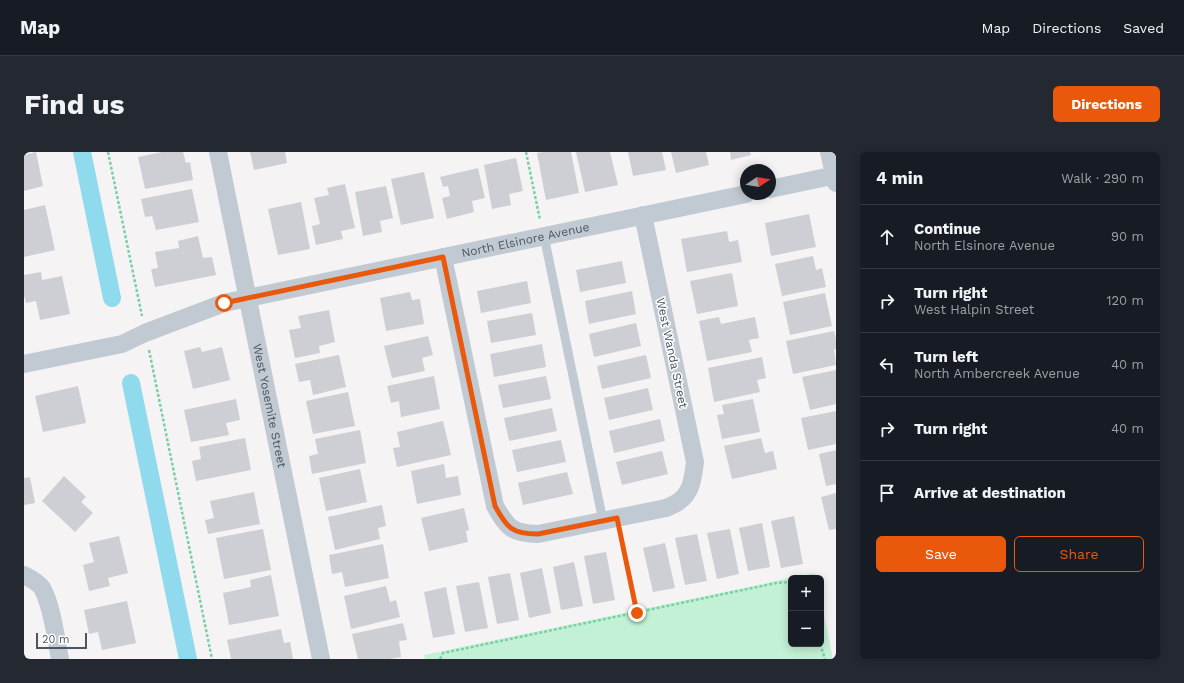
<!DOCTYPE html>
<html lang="en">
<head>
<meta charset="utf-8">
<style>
	:root { --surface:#171b24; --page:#242831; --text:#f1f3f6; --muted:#9ea1a6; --line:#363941; --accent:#ea580c }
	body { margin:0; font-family:"Work Sans",sans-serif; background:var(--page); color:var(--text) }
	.controls { position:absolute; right:12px; bottom:12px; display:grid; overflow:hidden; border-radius:6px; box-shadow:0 2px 10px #0003 }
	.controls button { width:36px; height:36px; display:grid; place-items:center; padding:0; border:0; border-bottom:1px solid var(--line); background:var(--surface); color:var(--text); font:20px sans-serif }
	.compass { position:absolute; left:716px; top:12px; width:36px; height:36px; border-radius:50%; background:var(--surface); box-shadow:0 2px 10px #0003; rotate:78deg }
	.scale { position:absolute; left:12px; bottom:10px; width:51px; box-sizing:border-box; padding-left:4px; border:2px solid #4a5661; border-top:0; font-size:11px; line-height:14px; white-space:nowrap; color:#4a5661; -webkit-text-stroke:3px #fff; paint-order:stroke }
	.stop { position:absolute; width:12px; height:12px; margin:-9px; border:3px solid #ea580c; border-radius:50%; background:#fff }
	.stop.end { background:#ea580c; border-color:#fff; box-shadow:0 1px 4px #0008 }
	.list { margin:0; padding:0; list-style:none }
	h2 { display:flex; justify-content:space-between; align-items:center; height:52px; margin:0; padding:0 16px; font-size:17px }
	h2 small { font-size:13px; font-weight:400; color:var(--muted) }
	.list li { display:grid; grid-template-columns:26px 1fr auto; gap:12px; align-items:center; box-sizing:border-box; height:64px; padding:0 16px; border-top:1px solid var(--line) }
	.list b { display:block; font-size:15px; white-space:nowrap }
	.list p { margin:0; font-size:13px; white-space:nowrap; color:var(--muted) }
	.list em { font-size:13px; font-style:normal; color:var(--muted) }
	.actions { display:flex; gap:8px; padding:12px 16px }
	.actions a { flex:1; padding:9px 0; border:1px solid var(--accent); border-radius:6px; text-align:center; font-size:14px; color:var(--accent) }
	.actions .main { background:var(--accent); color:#fff }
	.icon { flex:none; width:22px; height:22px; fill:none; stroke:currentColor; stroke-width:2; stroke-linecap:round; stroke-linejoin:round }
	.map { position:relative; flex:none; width:812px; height:507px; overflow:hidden; border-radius:6px }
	header { display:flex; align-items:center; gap:24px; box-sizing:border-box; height:56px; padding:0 20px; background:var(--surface); border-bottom:1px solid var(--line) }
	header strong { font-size:19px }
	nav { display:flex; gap:22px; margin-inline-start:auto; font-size:14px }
	.intro { display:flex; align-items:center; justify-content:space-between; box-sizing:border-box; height:96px; padding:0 24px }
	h1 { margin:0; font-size:28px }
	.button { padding:10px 18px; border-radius:6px; background:var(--accent); color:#fff; font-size:14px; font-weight:700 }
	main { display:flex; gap:24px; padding:0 24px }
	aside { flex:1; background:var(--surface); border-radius:6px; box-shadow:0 2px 10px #0003 }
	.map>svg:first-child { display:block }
</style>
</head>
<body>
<header>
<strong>Map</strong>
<nav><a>Map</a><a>Directions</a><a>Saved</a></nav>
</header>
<div class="intro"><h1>Find us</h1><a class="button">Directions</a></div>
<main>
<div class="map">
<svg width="812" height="507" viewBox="0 0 812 507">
	<rect width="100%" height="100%" fill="#f5f3f3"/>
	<path fill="#c3f1d5" d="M791,421L792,426H767V492H797V448L809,507H401L400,503Z"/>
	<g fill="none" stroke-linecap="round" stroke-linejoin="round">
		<g stroke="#90daee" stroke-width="18">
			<path d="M58,0L88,146"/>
			<path d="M107,231L164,507"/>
		</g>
	</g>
	<g fill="#cdcfd5">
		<path d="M0,0L1,3L12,0L19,34L0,39Z"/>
		<path d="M138,0H159L162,11L166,10L169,28L121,37L114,5Z"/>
		<path d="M226,0H261L263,11L230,18Z"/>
		<path d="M520,0H547L555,41L522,48L513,1Z"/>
		<path d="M552,0H586L594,33L561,40Z"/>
		<path d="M604,0H638L642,18L609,24Z"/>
		<path d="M647,0H682L685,13L652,21Z"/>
		<path d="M706,0H726L727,3L707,8Z"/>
		<path d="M492,6L499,39L485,42L487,53L468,57L460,13Z"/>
		<path d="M454,16L461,46L448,49L450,60L423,67L418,46L426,44L424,34L419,35L416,25Z"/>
		<path d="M400,20L410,66L377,73L367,27Z"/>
		<path d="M321,32L331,76L317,79L319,87L292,93L288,74L296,72L290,46L305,43L303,36Z"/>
		<path d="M362,34L369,66L356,69L358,80L339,84L331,40Z"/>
		<path d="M168,37L175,70L132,78L128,64L121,65L117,47Z"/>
		<path d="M277,50L286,97L254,103L244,57Z"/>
		<path d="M21,53L31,98L0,105V58Z"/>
		<path d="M785,62L792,95L747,104L741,71Z"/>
		<path d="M703,79L705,90L714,88L718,110L663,120L657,87Z"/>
		<path d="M174,84L179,106L188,105L192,123L131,135L127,117L134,116L131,100L155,96L154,89Z"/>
		<path d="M789,104L792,118L798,116L802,135L758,144L751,112Z"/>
		<path d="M598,109L602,131L556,140L552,118Z"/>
		<path d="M17,120L18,128L38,124L46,162L16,168L12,149L2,151L0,143V123Z"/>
		<path d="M708,121L714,154L673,162L666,129Z"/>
		<path d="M503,129L507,151L457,161L453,139Z"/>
		<path d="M608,139L612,162L565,172L561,149Z"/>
		<path d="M386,140L388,148L396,147L400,172L362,179L356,146Z"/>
		<path d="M801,141L808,174L766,183L759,150Z"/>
		<path d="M305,158L311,190L295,194L296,201L271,206L265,178L277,176L274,164Z"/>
		<path d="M508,161L512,183L467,191L463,169Z"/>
		<path d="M695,165L697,172L731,165L735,186L725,188L728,200L683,209L675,169Z"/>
		<path d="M612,171L617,194L570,205L565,182Z"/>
		<path d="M810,179L812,187V197H810L812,213L769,222L762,189Z"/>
		<path d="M404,184L409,203L398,206L401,219L368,226L360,194Z"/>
		<path d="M518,192L522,215L470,225L466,202Z"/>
		<path d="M176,195L178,200L198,195L206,228L169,237L160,199Z"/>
		<path d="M315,203L322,235L289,243L286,228L275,230L271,212Z"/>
		<path d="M622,203L627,226L578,237L573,214Z"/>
		<path d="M738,205L742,226L733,228L736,240L690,250L684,216Z"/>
		<path d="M812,218V252L786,258L778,225Z"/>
		<path d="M410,224L416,257L377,265L375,249L367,251L363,234Z"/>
		<path d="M522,224L527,247L479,256L474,233Z"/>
		<path d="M54,234L62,271L19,280L11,244Z"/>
		<path d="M624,236L629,258L585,268L580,246Z"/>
		<path d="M324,240L331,274L289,282L282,249Z"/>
		<path d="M212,247L216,268L202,271L205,283L167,290L160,258Z"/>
		<path d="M729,247L736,280L698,287L693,263L700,262L698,253Z"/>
		<path d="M528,256L533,279L485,289L480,266Z"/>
		<path d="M812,259V292L784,298L777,266Z"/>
		<path d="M636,267L641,289L590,301L585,279Z"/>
		<path d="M419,269L427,303L373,315L369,296L376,295L373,280Z"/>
		<path d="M336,278L342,311L288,322L285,304L294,302L291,287Z"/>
		<path d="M221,286L227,318L172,329L168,309L177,307L175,295Z"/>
		<path d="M737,286L741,301L749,299L753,317L708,327L700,294Z"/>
		<path d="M537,288L542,310L493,320L488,298Z"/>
		<path d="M812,298V332L802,334L795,302Z"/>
		<path d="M638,299L644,322L598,333L592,310Z"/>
		<path d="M420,312L422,326L434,324L437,343L393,352L387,319Z"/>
		<path d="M336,317L343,350L302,359L295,326Z"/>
		<path d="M543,320L549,342L499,353L494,331Z"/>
		<path d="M40,324L62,345L57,350L69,361L51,380L18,349Z"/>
		<path d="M6,325L11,351L0,353V326Z"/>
		<path d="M230,340L236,372L184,382L181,368L190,366L186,349Z"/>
		<path d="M812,341V377L805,378L797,345Z"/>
		<path d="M358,353L362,374L354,376L356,387L311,398L304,365Z"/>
		<path d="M440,356L445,378L442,379L444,390L405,399L397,366Z"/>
		<path d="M770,364L779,412L757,416L747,369Z"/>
		<path d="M738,371L746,415L724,419L715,376Z"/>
		<path d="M239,377L247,418L200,427L192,386Z"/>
		<path d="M706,377L715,422L693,427L683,381Z"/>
		<path d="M673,382L683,429L661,433L651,386Z"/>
		<path d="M95,384L104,421L84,426L86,434L65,439L59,413L70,410L65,391Z"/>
		<path d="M641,391L651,436L629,440L619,396Z"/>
		<path d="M359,392L365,426L321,435L318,420L308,422L305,403Z"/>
		<path d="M582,400L591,448L569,452L560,404Z"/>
		<path d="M550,410L559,454L537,458L529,415Z"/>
		<path d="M518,416L527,461L505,466L496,421Z"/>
		<path d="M486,421L495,468L473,472L464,425Z"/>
		<path d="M247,423L255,464L205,473L199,441L227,435L226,428Z"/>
		<path d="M455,430L464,476L441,480L432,434Z"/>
		<path d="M362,434L366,450L372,448L376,465L327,477L320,444Z"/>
		<path d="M422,435L431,482L409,486L400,440Z"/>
		<path d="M103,449L112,491L78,498L74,480L65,482L60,458Z"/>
		<path d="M379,471L383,488L375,489L377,505L366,507H334L328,482Z"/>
		<path d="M257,477L260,491L266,490L269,507H207L203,488Z"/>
	</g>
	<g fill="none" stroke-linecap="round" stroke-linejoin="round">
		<g stroke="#7ad0a6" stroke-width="2.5" stroke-dasharray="3 2" stroke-linecap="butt">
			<path d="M84,0L118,164"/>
			<path d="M502,0L516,68"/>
			<path d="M125,198L188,507"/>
			<path d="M597,382L613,461"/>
			<path d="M796,492L801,507"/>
			<path d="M416,507L419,501L424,500L752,431L767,430"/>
		</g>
		<path stroke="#c1cad2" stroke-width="9" d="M520,84L579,369"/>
		<g stroke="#c1cad2" stroke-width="18">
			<path id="s1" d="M194,0L297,507"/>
			<path d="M805,0L812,31"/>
			<path d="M746,37L812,23"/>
			<path d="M419,105L471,354C483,375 488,382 514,382L642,356C646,354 650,353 654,350C668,341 669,325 671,310L619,63"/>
			<path id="s2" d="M0,212L98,192L121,181L200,151L722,42"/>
			<path d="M0,423C6,426 14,430 18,436C28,453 32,487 36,507"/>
		</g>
	</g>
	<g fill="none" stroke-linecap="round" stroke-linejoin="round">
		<path stroke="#ea580c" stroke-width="5" d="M200,151L419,105L471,354C483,376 488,382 514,382L593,366L613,461"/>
	</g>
	<g text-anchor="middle" stroke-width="3" stroke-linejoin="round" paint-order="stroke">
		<g font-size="12" fill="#4a5661" stroke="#fff">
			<text dy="4" stroke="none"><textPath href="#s2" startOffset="518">North Elsinore Avenue</textPath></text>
			<text transform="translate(648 201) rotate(78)" y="4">West Wanda Street</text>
			<text dy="4" stroke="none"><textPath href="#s1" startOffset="259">West Yosemite Street</textPath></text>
		</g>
	</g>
</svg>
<div class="controls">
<button>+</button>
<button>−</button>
</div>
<svg class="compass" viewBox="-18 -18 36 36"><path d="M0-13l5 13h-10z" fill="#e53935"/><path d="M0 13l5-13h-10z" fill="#9ea1a6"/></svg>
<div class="scale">20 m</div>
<div class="stop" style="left:200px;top:151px"></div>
<div class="stop end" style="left:613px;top:461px"></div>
</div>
<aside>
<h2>4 min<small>Walk · 290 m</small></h2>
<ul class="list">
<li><svg class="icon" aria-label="ahead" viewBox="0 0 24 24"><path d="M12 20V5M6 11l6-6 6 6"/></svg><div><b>Continue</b><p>North Elsinore Avenue</p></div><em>90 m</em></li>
<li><svg class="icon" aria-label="right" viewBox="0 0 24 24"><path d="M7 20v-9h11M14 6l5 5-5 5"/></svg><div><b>Turn right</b><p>West Halpin Street</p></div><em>120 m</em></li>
<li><svg class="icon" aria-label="left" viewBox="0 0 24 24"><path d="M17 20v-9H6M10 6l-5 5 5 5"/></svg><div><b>Turn left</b><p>North Ambercreek Avenue</p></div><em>40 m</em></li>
<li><svg class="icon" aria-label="right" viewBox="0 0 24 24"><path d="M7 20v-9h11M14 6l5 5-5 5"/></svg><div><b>Turn right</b></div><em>40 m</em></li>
<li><svg class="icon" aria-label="arrive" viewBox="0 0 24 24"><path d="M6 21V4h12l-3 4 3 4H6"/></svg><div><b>Arrive at destination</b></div></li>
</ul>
<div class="actions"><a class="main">Save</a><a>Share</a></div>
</aside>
</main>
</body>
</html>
